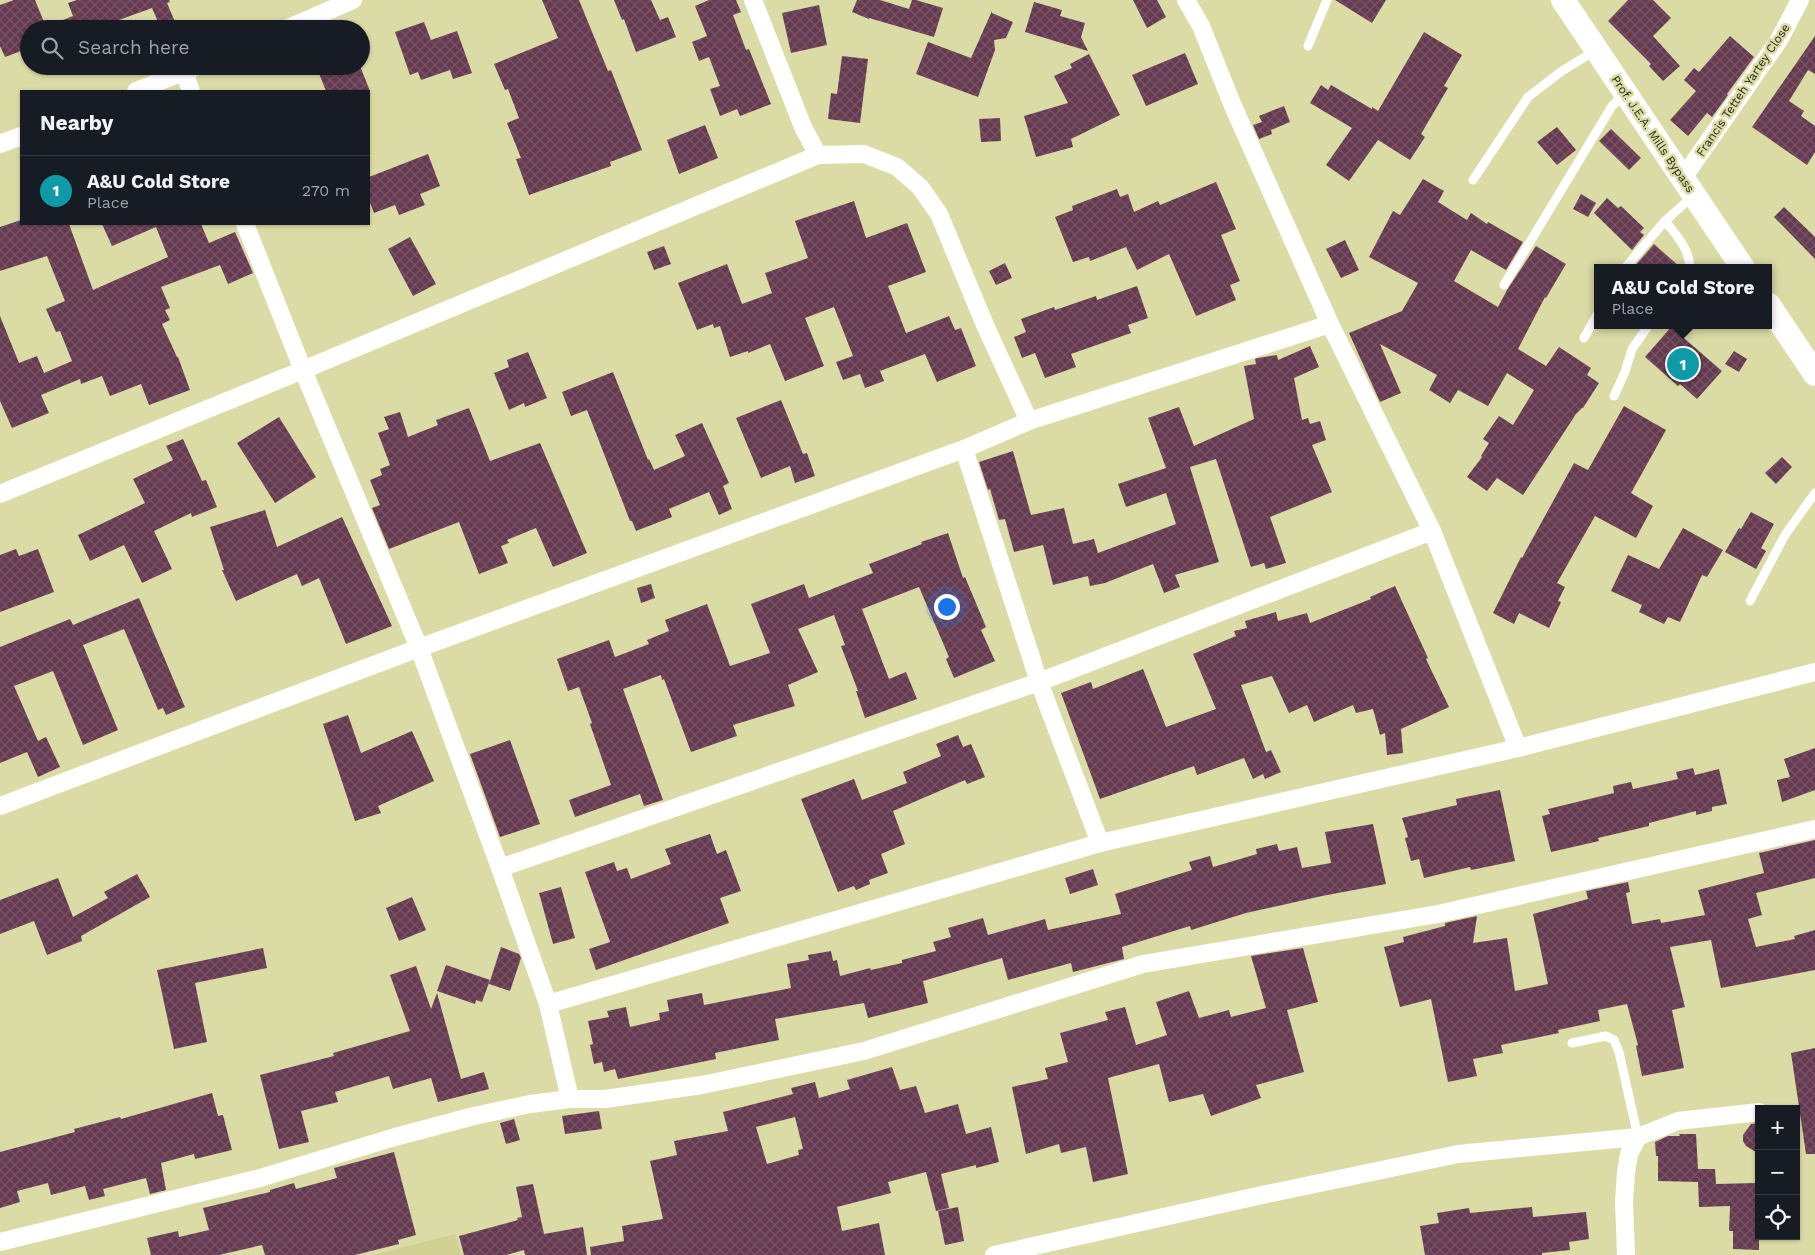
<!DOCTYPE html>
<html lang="en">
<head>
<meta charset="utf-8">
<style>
	:root { --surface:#171b24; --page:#20242c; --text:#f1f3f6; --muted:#9ea1a6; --line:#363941; --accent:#db2777 }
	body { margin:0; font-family:"Work Sans",sans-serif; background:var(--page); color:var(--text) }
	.controls { position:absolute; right:15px; bottom:15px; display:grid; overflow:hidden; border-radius:0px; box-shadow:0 1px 4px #0004 }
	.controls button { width:45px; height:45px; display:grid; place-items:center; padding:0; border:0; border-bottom:1px solid var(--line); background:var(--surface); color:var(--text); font:25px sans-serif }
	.you { position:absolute; left:946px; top:606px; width:18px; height:18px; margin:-12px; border:4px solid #fff; border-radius:50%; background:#1a73e8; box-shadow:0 0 0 8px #1a73e833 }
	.badge { display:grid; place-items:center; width:32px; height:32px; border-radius:50%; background:var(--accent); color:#fff; font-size:16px; font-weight:700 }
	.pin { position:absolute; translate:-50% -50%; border:2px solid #fff; box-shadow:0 1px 5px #0006 }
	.popup { position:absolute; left:1594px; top:264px; width:178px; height:65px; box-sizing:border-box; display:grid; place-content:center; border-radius:0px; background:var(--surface); filter:drop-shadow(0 1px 4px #0005); font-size:16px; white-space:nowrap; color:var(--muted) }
	.popup b { font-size:19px; color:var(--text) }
	.popup::after { content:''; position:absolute; left:50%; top:100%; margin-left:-10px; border:10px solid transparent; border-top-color:var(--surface) }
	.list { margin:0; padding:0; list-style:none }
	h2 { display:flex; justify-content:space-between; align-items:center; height:65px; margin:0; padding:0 20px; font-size:21px }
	h2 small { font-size:16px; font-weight:400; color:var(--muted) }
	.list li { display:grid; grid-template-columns:32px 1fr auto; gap:15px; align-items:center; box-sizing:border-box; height:70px; padding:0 20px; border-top:1px solid var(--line) }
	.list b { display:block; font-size:19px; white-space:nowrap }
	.list p { margin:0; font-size:16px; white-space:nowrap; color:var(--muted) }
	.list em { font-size:16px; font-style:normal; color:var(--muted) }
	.icon { flex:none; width:28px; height:28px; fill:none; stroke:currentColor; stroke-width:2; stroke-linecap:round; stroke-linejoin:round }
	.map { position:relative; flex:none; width:1815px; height:1255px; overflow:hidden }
	.search { position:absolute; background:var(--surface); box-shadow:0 1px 4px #0004; left:20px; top:20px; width:350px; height:55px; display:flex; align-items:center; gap:12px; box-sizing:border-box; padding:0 18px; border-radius:28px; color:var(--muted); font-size:19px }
	.panel { position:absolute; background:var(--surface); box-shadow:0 1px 4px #0004; left:20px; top:90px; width:350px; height:135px; border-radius:0px }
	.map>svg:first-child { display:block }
</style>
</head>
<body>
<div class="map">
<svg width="1815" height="1255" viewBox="0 0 1815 1255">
	<defs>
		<pattern id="building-cross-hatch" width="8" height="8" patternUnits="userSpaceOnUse" patternTransform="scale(1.25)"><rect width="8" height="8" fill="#663a51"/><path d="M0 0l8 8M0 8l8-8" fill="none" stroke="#785566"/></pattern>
	</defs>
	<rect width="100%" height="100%" fill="#dbdba6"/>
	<path fill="#cfd092" d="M455,1234L461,1255H373Z"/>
	<g fill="url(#building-cross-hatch)" fill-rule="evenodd">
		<path d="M14,0H35L46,27L73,16L68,3L77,0H169L170,2L167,3L178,29H161L152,8L108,24L110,29H29V48L5,57L0,46V5Z"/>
		<path d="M542,0H579L608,71L611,70L642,150L610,162L611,166L529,195L516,159L521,158L507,123L519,118L508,89L505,90L494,64L558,38Z"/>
		<path d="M614,0H651L660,20L668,17L676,37L636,52L624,19L622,20Z"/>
		<path d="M709,0H736L741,12L733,15L746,50L749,49L771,104L740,116L737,109L720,116L710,89L720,86L709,57L699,61L692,42L707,36L695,6Z"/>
		<path d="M857,0H880L909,9L912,0H916L943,8L934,37L869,18V19L852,12Z"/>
		<path d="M1133,0H1157L1166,17L1147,28Z"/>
		<path d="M1335,0H1386L1372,23Z"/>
		<path d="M1628,0H1653L1671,18L1653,36L1680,66L1663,81L1649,66L1651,64L1608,21Z"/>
		<path d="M1034,2L1062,10L1060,16L1085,23L1081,37L1088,51L1025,32Z"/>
		<path d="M819,5L827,45L791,53L782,13Z"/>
		<path d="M992,11V13L1013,22L1006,38L994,40L995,50L978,97L916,74L928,42L971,58Z"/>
		<path d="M424,22L431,40L457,31L472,73L453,79L450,70L421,80L418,72L410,75L395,32Z"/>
		<path d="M1424,32L1462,55L1444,86L1448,88L1421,134L1425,137L1410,160L1378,140L1349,181L1326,165L1352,128L1310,103L1321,85L1328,90L1331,85L1372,109V107L1378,111Z"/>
		<path d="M1730,36L1754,57L1727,94L1728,95L1712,117L1707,113L1688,136L1670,120L1696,91L1684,80L1694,68L1699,72Z"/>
		<path d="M1815,36V74L1808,70L1789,101L1804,111L1801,116L1815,126V152L1807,165L1752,127Z"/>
		<path d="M1185,53L1198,84L1146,106L1132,75Z"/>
		<path d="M1089,54L1120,115L1071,139L1073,147L1036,157L1024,116L1068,103L1054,76L1072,68L1070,64Z"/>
		<path d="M842,56L868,59L860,123L828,119L831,93L837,94Z"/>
		<path d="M316,66H360L370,91H326Z"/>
		<path d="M1284,106L1290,122L1271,130L1272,134L1259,139L1253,125L1262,122L1259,116Z"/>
		<path d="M1000,118L1001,141L981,142L979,119Z"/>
		<path d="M705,125L718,158L679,174L667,140Z"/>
		<path d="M1557,127L1576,150L1557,165L1537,142Z"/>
		<path d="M1611,129L1641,158L1629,170L1599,141Z"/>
		<path d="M428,154L440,186L420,194L425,205L399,215L395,205L374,213L369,200V177Z"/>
		<path d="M1423,179L1444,191L1438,202L1467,220L1471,213L1487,224L1488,222L1523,242L1506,270L1471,250L1454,281L1498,307L1507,290L1536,246L1566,264L1546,298L1545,297L1518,349L1546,366L1559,347L1591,368L1587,375L1599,383L1583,408H1582L1576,414L1523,495L1497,478L1487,491L1467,477L1482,457L1481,456L1489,443L1483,439L1499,416L1513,425L1534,390L1507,373L1488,406L1458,390L1450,403L1429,390L1437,375L1380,344L1401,393L1380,402L1349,333L1402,311L1418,283L1369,257L1393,211L1400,215Z"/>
		<path d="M1216,182L1236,229L1221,235L1240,281L1230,285L1236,300L1196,316L1169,254L1137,270L1126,247L1090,261L1089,257L1073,262L1055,217L1073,210L1072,206L1117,189L1120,197L1128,194L1134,212L1158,201L1160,205Z"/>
		<path d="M1581,194L1596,203L1588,217L1573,209Z"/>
		<path d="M1607,198L1618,208L1621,206L1644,228L1640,232L1644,235L1632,250L1594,213Z"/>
		<path d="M854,201L866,238L907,223L926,272L888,286L906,333L949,316L955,330L961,328L976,366L937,382L925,354L880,371L884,381L865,388L860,374L843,380L836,362L853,356L834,307L805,318L824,366L785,381L770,344L748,353V351L730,357L720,326L714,328L713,324L697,330L678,283L727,264L742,304L772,293L765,273L808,258L795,221Z"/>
		<path d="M1784,207L1815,237V259L1774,217Z"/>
		<path d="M21,220V224H69L93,290L168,257L156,227L112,246L102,224H201L209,243L235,232L253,273L228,284L220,265L161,287L170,308L165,310L170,320L162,324L177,357H178L190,390L149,405L141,384L110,396L102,376L81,384L80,379L41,395L49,413L12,428L0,401V316L19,363L37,356L44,373L72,361L60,331L56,332L46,309L65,301L47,256L0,271V227Z"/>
		<path d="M410,237L436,284L413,296L388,249Z"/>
		<path d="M1345,240L1359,270L1341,278L1326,249Z"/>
		<path d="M1654,244L1681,268H1633Z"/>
		<path d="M664,246L671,264L654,270L647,252Z"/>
		<path d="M1005,263L1012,278L996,285L989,271Z"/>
		<path d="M1137,286L1148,318L1128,325L1131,333L1071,354L1076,367L1045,378L1035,353L1022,358L1014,337L1026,332L1021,319L1054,307L1055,310L1096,296L1097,300Z"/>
		<path d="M1671,327L1722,371L1697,399L1680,384L1678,386L1645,357Z"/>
		<path d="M1310,346L1319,367L1294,378L1302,420L1308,418L1310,424L1320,421L1326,440L1312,445L1332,492L1270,517L1286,563L1266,569L1264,563L1251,567L1216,459L1190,467L1219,562L1175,575L1180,587L1164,593L1153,564L1105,583L1090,586L1088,576L1053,585L1043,545L1014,552L1005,519L999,520L990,489L988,490L979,462L1013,451L1031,515L1064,508L1073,544L1094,539L1098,553L1176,524L1166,493L1126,507L1118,484L1166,468L1148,418L1179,407L1194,446L1254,419L1244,366L1256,364L1255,359L1258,358L1277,355L1278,360Z"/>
		<path d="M1734,351L1747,359L1739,372L1725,364Z"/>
		<path d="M528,352L547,398L525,407L524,403L509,410L494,373L509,367L507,360Z"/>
		<path d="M613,372L648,460L649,459L654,470L685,456L675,435L702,423L729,483L723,486L732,509L719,515L709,492L669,509L672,517L636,531L632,521H630L587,410L571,416L562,392Z"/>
		<path d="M781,400L803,454L807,453L815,476L795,483L790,466L761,478L736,418Z"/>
		<path d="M1624,406L1666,430L1631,493L1653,506L1636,538L1595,516L1557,583L1565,587L1558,601L1561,602L1549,628L1519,613L1514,624L1493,613L1521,557L1522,558L1574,463L1588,470Z"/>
		<path d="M469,408L490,461L540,443L587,553L553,567L536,528L507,540L509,543L501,546L508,563L479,574L459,522L389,549L372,508L380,505L370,480L382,475L380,469L390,465L378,433L389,429L384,417L400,412L408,437L438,425L436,420Z"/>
		<path d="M279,417L316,477L275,503L237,443Z"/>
		<path d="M183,439L202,481L206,480L217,507L192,517L191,513L154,531L172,569L142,583L124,545L90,561L78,535L145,503L133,479L173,460L166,446Z"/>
		<path d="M1782,457L1792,467L1776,484L1765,473Z"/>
		<path d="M265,510L277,547L342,517L392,626L346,644L319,578L302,586L297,574L236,601L222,570H224L210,527Z"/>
		<path d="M1751,512L1774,524L1761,548L1766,551L1756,569L1725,552L1739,528L1741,529Z"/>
		<path d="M1683,528L1723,550L1707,577L1702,575L1680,622L1668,617L1664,624L1639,612L1642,605L1611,591L1628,555L1659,569Z"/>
		<path d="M948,533L963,578L965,577L986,627L981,630L995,661L954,678L946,659L949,657L919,587L862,609L889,679L906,672L917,699L865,718L856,691H858L841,646L845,645L834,615L798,629L818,672L788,685L795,706L733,725L737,736L691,752L664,679L662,680L661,675L623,689L663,800L644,806L640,794L575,817L569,800L611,785L590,724L592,723L579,687L568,691L557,659L609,640L615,657L649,644L647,640L669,631L665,620L707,604L730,666L770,653L751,604L804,584L809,598L873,573L869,564L922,544L921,542Z"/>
		<path d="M16,549L19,556L38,549L54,592L0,612V555Z"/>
		<path d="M651,584L655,598L641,603L637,588Z"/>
		<path d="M1395,586L1428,658L1426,659L1449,707L1401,729L1403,753L1387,755L1385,733L1380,735L1373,709L1356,713L1353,705L1314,722L1307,705L1289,713L1272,676L1241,685L1266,752L1271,750L1281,772L1265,779L1263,774L1253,779L1244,758L1197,775L1194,766L1100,799L1061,693L1091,682L1093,689L1143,669L1166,727L1216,709L1193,654L1236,636L1234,631L1247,628L1245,621L1276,612L1278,621L1307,613L1310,623L1371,599L1370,597Z"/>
		<path d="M139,598L185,707L166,715L163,708L158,710L124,629L83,645L118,730L83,745L53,671L14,686L38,741L46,737L60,767L38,777L27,752L0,763V647L70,619L73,625Z"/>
		<path d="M348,715L361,753L412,731L434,781L378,806L381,813L355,821L323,724Z"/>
		<path d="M958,735L963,747L971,744L985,777L967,784L965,780L893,811L905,844L881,854L888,873L869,880L870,884L856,890L854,886L838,892L801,799L854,779L862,800L907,783L903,772L941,756L936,744Z"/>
		<path d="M510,740L540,824L500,837L470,754Z"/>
		<path d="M1815,748V790L1782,802L1777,780L1790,777L1784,759Z"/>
		<path d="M1693,768L1695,775L1719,769L1727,804L1712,807V811L1696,815V811L1649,823V826L1598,838L1599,841L1551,852L1542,816L1550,814L1548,809L1614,793L1613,786L1631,782L1633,789L1678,779L1676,772Z"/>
		<path d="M1500,790L1515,861L1471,870L1470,867L1424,878L1419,859L1411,861L1405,838L1408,837L1402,818L1457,805L1456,799Z"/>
		<path d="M1373,824L1386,884L1322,896L1246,913L1191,930L1190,926L1122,947L1124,959L1073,972L1071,963L1008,980L1002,958L923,981L928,1003L868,1018L864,1003L775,1019L779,1040L715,1053L716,1059L618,1079L615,1069L604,1072L602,1062L594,1064L590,1045L593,1044L588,1021L609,1017L607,1011L626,1007L630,1027L660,1020L659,1013L669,1011L667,1000L702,993L704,1005L791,988L787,964L809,960L808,955L831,951L833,961L837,960L840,976L870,968L871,970L902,963V960L936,951L933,942L951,937L948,928L983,918L988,935L1045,919L1048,930L1121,914L1115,894L1192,870L1189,862L1210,856L1213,867L1257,854L1256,849L1277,844L1279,851L1297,847L1302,868L1331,863L1325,832Z"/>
		<path d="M710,834L717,854L726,850L741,891L720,898L729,923L596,970L589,949L610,942L585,872L614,862L617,871L627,868L631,879L671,864L665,849Z"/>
		<path d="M1815,840V878L1756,893L1762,915L1748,919L1756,947L1795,939L1794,936L1815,930V970L1721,988L1711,940L1670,947L1685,1007L1672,1010L1684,1068L1642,1076L1636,1046L1638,1045L1627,1004L1598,1010L1600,1021L1558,1030L1559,1033L1501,1045L1503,1053L1473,1059L1477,1076L1448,1082L1431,999L1400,1007L1384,947L1404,942L1403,937L1445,926V923L1477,916L1473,943L1507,938L1515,991L1548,984L1533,914L1588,899L1586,891L1628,882L1630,892L1626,893L1632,924L1660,919L1661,923L1705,915L1698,890L1764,873L1759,853Z"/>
		<path d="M1093,869L1098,885L1070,894L1065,878Z"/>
		<path d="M137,874L150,897L81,936L82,941L47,955L34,921L0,934V900L58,878L73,917L108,898L104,892Z"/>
		<path d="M561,887L575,938L553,944L539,893Z"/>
		<path d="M412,897L426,930L399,941L386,908Z"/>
		<path d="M501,947L519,954L521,958L510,991L489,984Z"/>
		<path d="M263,948L267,968L195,983L207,1042L174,1049L157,970Z"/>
		<path d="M1303,948L1318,1002L1287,1010L1304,1072L1256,1085L1261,1098L1211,1116L1203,1094L1169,1102L1159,1064L1108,1078L1128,1174L1093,1182L1086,1147L1061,1153L1059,1144L1026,1154L1012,1087L1048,1079L1045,1068L1068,1062L1060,1033L1108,1020L1105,1012L1125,1007L1136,1045L1167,1035L1156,1002L1189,991L1199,1018L1229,1010L1231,1017L1266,1008L1251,956Z"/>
		<path d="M446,965L490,980L482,1002L476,1000L475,1004L437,991Z"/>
		<path d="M416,966L431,1009L437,993L461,1079L484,1072L489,1089L438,1102L431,1078L393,1089L389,1076L335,1092L338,1102L301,1111L309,1142L279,1149L260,1075L334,1056L333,1053L410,1031L390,975Z"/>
		<path d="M1815,1048V1154H1806L1791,1053Z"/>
		<path d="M892,1067L900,1090L916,1086L925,1113L958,1104L966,1134L991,1127L999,1162L976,1168V1165L941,1174L949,1208L936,1211L926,1172L888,1182L891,1193L837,1207L842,1231L879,1223L885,1255H591L590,1247L624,1241L622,1226L663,1219L650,1161L677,1155L674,1141L728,1131L723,1112L793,1094L791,1088L815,1082L819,1098L850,1089L847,1080ZM795,1117L803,1149L798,1150L799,1155L767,1164L756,1127Z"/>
		<path d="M212,1093L218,1116L223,1115L232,1150L195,1159L194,1154L161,1163L166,1190L150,1194L146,1178L103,1189L105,1196L89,1200L85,1186L51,1195L48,1183L17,1191L20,1202L0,1208V1152L75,1132L74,1129L120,1117L121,1119Z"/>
		<path d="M599,1111L602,1129L565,1134L562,1116Z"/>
		<path d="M514,1119L520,1140L506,1144L500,1123Z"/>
		<path d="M1759,1123V1154L1746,1146L1743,1141V1135L1751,1124Z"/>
		<path d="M1679,1134H1696L1698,1169H1715L1716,1184L1756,1183V1202H1759V1250L1733,1249V1231H1729L1730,1206L1699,1207L1698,1182L1658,1181V1156H1656L1655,1142L1668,1136H1680Z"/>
		<path d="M394,1152L416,1235L398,1240L399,1244L355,1255H265L262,1245L219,1255H151L147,1238L178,1231L179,1237L209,1230L203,1208L270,1192V1190L294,1183L296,1189L337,1178L334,1168Z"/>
		<path d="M533,1184L544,1234L583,1227L587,1255H525L524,1250L506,1255H464L459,1236L518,1220L517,1218L522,1217L516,1187Z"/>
		<path d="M958,1207L964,1241L945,1245L938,1211Z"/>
		<path d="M1532,1207L1533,1217L1586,1212L1589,1239L1569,1242L1570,1250L1542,1253V1255H1425L1420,1226L1439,1223L1437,1213L1469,1208L1470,1213Z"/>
	</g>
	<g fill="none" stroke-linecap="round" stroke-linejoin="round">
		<g stroke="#fff" stroke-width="9">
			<path d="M1308,46L1327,0"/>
			<path d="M1473,180L1528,97L1562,71L1596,50"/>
			<path d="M1665,221C1677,236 1689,248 1690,268"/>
			<path d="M1625,268L1665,221L1694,195"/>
			<path d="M1504,285L1612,106L1624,94"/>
			<path d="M1584,338L1598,313"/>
			<path d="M1614,396L1625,372L1632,349L1649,325"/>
			<path d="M1750,601L1785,535L1815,493"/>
			<path d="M1572,1043L1606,1036L1614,1040L1619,1052L1638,1137"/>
		</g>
		<g stroke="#fff" stroke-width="18">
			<path d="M753,0L803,127L818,155"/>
			<path d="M1186,0L1201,26L1233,106L1330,324L1432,531L1518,748"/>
			<path d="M286,29L353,0"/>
			<path d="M184,72L191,91"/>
			<path d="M136,91L198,66"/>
			<path d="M0,144L21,136"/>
			<path d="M1683,178L1779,40L1800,0"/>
			<path d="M245,224L303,370L419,648L500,868L548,1004L570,1099"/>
			<path d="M964,449L1039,682L1100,843"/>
			<path d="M0,494L303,370L818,155L864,154L897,167L920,187L939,214L985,325L1029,421"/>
			<path d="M0,806L419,648L964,449L1029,421L1330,324"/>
			<path d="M500,868L1039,682L1432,531"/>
			<path d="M548,1004L1100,843L1518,748L1815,672"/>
			<path d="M0,1242L260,1178L395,1137L474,1116L530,1104L570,1099H605L702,1085L864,1051L1143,964L1438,914L1815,829"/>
			<path d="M994,1255L1262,1195L1458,1154L1638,1137"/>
			<path d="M1626,1255L1624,1201L1626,1173L1629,1154L1638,1137L1678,1121L1759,1112"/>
		</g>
		<g stroke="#fff" stroke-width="24">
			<path d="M1563,0L1743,268"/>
			<path d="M1768,304L1815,374"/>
		</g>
	</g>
	<g text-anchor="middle" stroke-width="5" stroke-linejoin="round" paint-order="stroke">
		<g font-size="12" fill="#2b2b16" stroke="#dbdba6">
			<text transform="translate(1743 90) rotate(-56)" y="4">Francis Tetteh Yartey Close</text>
			<text transform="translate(1653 134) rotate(56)" y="4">Prof. J.E.A. Mills Bypass</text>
		</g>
	</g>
</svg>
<div class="controls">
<button>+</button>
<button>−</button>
<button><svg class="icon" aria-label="locate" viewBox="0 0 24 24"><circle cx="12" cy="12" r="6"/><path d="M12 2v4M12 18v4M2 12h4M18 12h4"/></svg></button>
</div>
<div class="you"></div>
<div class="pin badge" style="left:1683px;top:364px;background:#0f9aa8">1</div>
<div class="popup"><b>A&amp;U Cold Store</b>Place</div>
<div class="search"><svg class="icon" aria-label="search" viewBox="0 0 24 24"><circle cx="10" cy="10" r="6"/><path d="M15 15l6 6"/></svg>Search here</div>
<section class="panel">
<h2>Nearby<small></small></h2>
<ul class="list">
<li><span class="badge" style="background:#0f9aa8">1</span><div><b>A&amp;U Cold Store</b><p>Place</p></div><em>270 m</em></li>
</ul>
</section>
</div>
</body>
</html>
